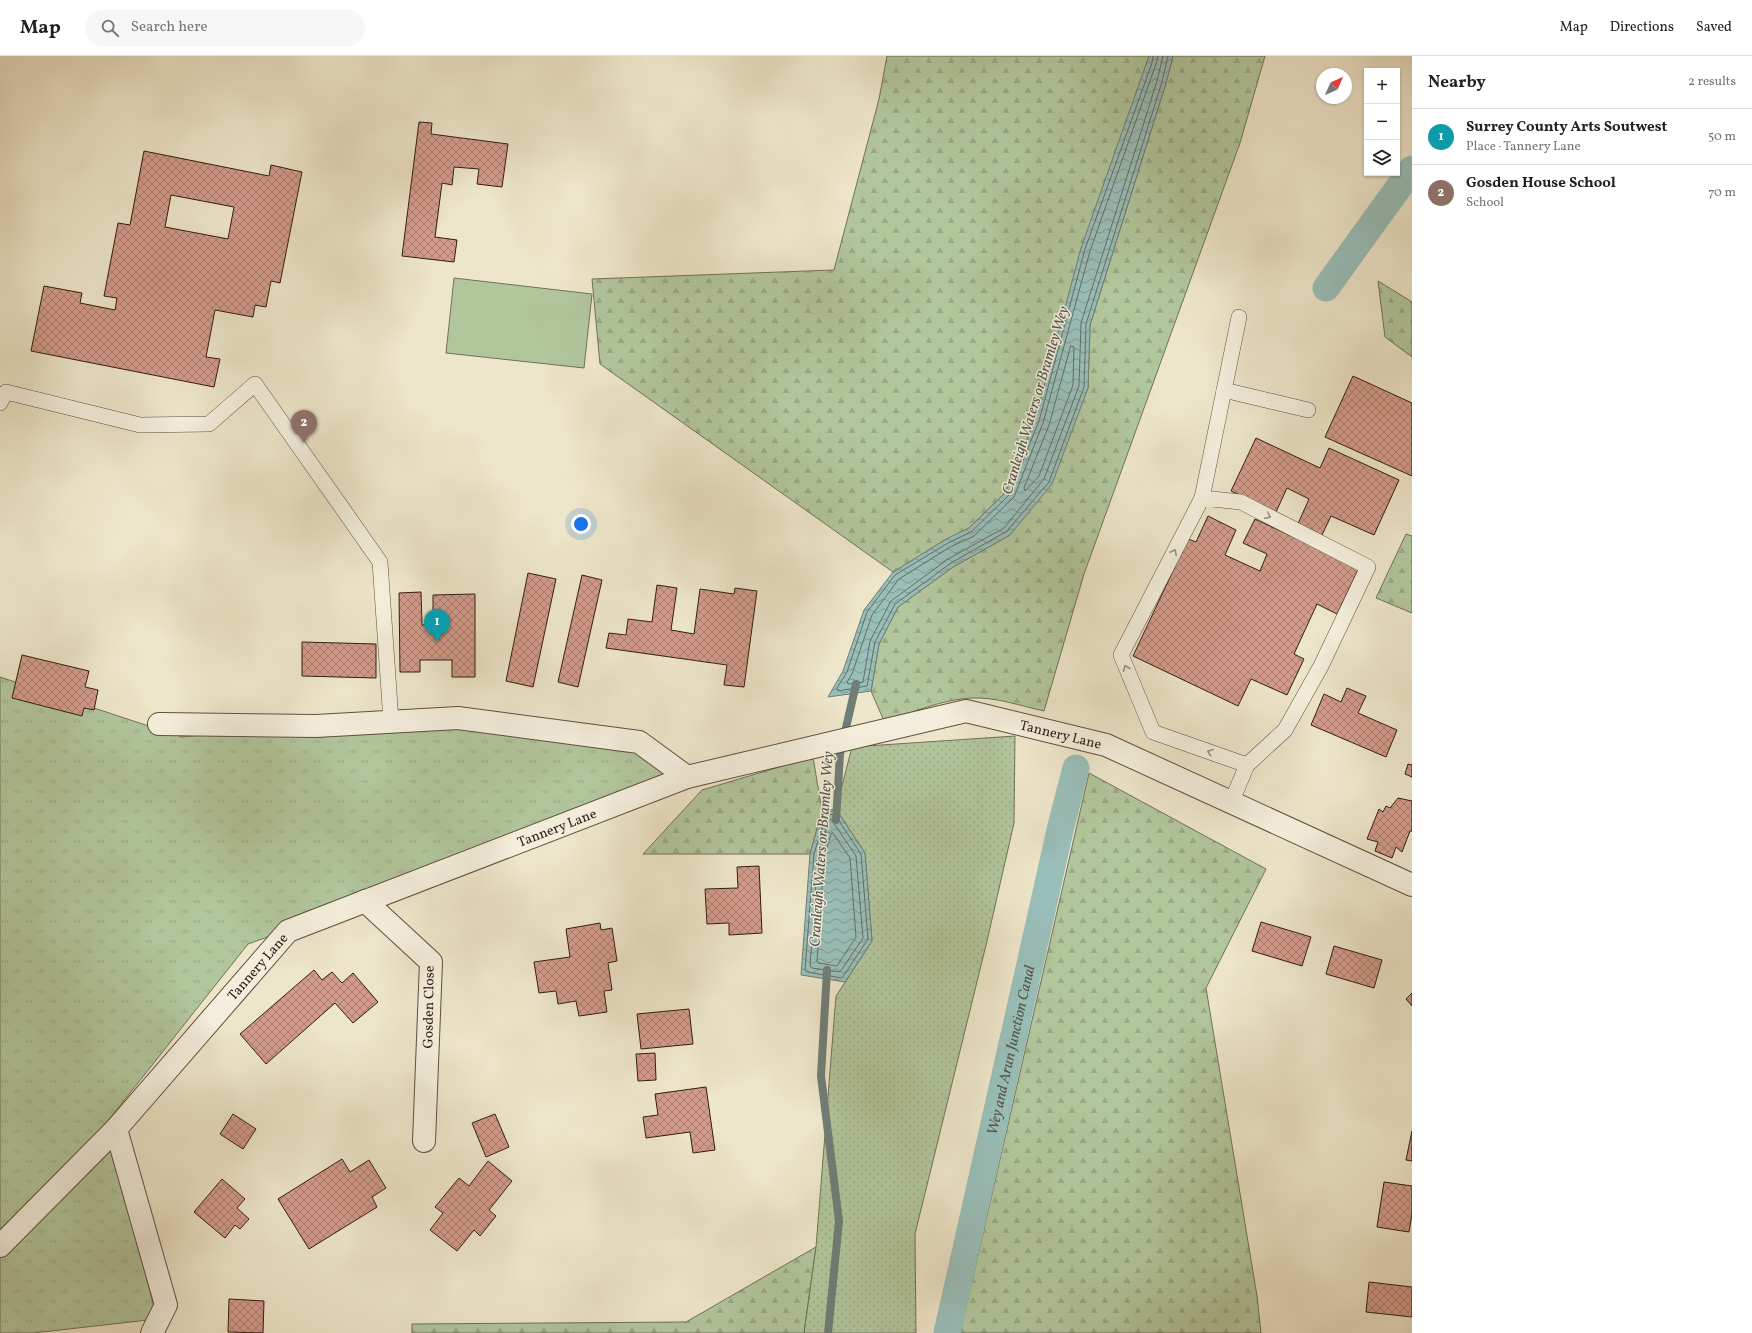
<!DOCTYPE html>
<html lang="en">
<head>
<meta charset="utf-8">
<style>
	:root { --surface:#fff; --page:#f6f6f6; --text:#202124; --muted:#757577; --line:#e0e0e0; --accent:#b45309 }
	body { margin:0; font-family:Vollkorn,serif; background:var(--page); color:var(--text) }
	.controls { position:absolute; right:12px; top:12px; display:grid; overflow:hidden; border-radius:0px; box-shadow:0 1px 3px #0004 }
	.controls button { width:36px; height:36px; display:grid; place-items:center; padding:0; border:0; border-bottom:1px solid var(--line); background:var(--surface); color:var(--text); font:20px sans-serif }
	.compass { position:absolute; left:1316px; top:12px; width:36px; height:36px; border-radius:50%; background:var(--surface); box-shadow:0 1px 3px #0004; rotate:45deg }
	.you { position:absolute; left:581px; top:468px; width:14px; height:14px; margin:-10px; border:3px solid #fff; border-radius:50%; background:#1a73e8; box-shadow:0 0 0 6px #1a73e833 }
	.badge { display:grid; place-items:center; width:26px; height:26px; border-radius:50%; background:var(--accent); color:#fff; font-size:13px; font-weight:700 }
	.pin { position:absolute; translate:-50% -33px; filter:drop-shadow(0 1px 2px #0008) }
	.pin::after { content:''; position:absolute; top:21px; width:14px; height:12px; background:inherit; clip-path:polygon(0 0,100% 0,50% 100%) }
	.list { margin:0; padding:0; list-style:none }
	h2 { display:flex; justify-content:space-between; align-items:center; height:52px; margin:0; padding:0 16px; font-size:17px }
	h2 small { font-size:13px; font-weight:400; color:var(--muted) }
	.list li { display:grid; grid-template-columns:26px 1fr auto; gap:12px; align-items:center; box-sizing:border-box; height:56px; padding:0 16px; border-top:1px solid var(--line) }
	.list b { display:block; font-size:15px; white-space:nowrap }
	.list p { margin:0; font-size:13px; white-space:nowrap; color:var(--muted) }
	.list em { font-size:13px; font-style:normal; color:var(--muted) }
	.icon { flex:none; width:22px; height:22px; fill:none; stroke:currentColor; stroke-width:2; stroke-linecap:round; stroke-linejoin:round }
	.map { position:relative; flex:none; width:1412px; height:1277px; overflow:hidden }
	header { display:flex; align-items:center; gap:24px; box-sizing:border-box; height:56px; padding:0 20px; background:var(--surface); border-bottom:1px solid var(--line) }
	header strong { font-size:19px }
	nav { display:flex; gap:22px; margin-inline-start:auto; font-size:14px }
	.search { width:280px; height:36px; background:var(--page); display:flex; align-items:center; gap:10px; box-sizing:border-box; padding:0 14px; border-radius:22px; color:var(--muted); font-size:15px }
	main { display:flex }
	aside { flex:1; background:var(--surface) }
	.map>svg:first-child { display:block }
</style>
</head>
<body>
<header>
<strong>Map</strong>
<div class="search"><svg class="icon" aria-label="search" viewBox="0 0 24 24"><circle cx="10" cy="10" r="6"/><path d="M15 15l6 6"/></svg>Search here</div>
<nav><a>Map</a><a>Directions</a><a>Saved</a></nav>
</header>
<main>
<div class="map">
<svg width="1412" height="1277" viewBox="0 0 1412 1277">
	<defs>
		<pattern id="grass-tufts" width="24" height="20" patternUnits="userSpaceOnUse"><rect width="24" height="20" fill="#b2c69c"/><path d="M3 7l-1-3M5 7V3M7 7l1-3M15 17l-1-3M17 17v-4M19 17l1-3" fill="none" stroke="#99aa86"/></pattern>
		<pattern id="forest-firs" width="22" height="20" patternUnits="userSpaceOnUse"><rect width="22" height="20" fill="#b2c69c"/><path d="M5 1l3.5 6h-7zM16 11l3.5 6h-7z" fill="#99aa86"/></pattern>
		<pattern id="park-dots" width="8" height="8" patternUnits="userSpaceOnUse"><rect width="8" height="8" fill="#b2c69c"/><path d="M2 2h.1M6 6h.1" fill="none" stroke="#99aa86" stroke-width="1.8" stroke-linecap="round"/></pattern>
		<pattern id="water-waves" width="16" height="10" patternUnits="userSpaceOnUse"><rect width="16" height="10" fill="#99bfb9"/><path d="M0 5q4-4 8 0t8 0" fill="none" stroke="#7d9a95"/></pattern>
		<pattern id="building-cross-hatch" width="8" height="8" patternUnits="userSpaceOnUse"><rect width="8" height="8" fill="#d39b8b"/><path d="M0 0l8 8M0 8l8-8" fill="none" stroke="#ac7e70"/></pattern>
	</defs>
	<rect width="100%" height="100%" fill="#eee6ca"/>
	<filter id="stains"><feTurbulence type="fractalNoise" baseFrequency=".005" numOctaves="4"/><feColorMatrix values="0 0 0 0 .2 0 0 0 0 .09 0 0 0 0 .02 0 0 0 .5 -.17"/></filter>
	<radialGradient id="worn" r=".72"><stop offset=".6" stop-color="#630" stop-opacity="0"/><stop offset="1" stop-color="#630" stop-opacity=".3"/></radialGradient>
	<path fill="url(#grass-tufts)" stroke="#717158" d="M0,621L182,681L419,659L644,677L698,726L248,888L107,1066L157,1263L33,1277H0Z"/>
	<g fill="url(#forest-firs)" stroke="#717158">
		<path d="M887,0H1149L1035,364L1005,437L969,472L893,516L600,308L592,223L834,214L879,43Z"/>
		<path d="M1173,0H1265L1240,87L1084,518L1044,655C1021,650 996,641 972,642C943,643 912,657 884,665L871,635L879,588L898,551L953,511L1010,479L1088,332L1090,269L1166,27Z"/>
		<path d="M1378,225L1412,246V301L1385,281Z"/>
		<path d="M1406,478L1412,480V557L1376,542Z"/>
		<path d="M813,701L822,755L810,798H643L702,734Z"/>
		<path d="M1089,717L1266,813L1206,932L1257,1240L1261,1277H960Z"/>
		<path d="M816,1191L804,1277H412V1268L686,1266Z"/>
	</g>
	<path fill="url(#park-dots)" stroke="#717158" d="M1015,680L1014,767L987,885L915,1178L916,1277H804L816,1191L836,940L872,885L865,797L836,753L852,691Z"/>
	<path fill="#b2c69c" stroke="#717158" d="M454,222L592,238L584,312L446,297Z"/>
	<g fill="url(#water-waves)" stroke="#6f7e77">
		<path d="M1149,0H1173L1166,27L1090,269L1088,332L1052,428L1010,479L953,511L898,551L879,588L871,635L828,641L843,615L864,554L893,516L946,483L969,472L1005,437L1035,364L1081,192Z"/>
		<path d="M836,753L865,797L872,885L845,926L801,919L810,798L822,755Z"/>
	</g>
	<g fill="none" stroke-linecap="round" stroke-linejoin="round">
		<g stroke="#646e66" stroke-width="1">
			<path d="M1153,0L1152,7L1085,193L1039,365L1009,439L971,476L948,487L895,519L867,556L847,616L837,632L838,635L867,630L875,586L895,548L951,507L1007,475L1049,426L1084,331L1086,268L1162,26L1168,0"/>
			<path d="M1158,0L1156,8L1090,195L1043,367L1014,441L974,480L950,491L899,523L872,559L852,618L847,626L848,628L863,626L870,585L891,545L948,503L1004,472L1044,423L1079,330L1081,267L1157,25L1163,0"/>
			<path d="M1071,290L1074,291L1073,329L1039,420L1025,435L1024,432L1049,369Z"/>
			<path d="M827,758L835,759L861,798L868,883L842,922L807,916L805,914L814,798Z"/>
			<path d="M831,763L856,800L863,882L840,916L812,912L810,910L818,800L829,764Z"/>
			<path d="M833,777L850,802L856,881L837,910L818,907L817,905L824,801L831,778Z"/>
		</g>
		<g stroke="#6f7e77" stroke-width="8">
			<path d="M836,764L840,698L856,628"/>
			<path d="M827,914L821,1020L839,1165L828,1277"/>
		</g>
		<g stroke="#99bfb9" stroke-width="27">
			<path d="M1326,232L1412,113"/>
			<path id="s1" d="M947,1277L1061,770L1076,712"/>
		</g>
	</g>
	<g fill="url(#building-cross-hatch)" stroke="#301c13" fill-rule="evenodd">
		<path d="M419,66L432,67L431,78L508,88L502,131L477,128L479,113L454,111L452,129L442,127L435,181L457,184L454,206L402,200Z"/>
		<path d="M144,95L269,120L271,109L302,116L280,227L271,225L266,251L255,249L253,261L215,254L206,301L220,303L214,331L31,295L44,230L82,237L80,247L115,254L117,242L104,240L118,167L130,169ZM171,139L234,151L228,183L165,171Z"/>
		<path d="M1353,320L1412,347V420L1325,381Z"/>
		<path d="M1256,382L1320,412L1329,392L1399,424L1374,479L1331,460L1321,481L1297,470L1309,443L1287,432L1276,456L1231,435Z"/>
		<path d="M1208,460L1236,474L1225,499L1260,515L1267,498L1243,487L1255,463L1359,512L1337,558L1317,548L1294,598L1304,603L1287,639L1251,623L1238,650L1133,600L1188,483L1196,486Z"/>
		<path d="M528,517L556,523L533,631L506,625Z"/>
		<path d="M582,519L602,524L578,631L558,626Z"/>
		<path d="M657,529L677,532L671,574L694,578L700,533L734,538L735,532L757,535L744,631L724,629L727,609L606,592L609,577L626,579L628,563L652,566Z"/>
		<path d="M421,536L422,569H445L446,561H433V539L475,538V621H452V604H420V616H400L399,537Z"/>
		<path d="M302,586L376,588V622L302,620Z"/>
		<path d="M22,599L89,615L85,631L98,634L94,654L84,652L82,660L12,642Z"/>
		<path d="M1347,632L1366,640L1358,657L1397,674L1386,701L1311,669L1324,638L1341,646Z"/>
		<path d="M1408,708L1412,709V721L1405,718Z"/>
		<path d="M1398,742L1412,745V775H1410L1402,796L1396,791L1392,802L1375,795L1378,786L1367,783L1379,753L1383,756L1386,750L1390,752Z"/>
		<path d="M759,810L762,877L729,879V867L707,868L705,833L738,832L737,811Z"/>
		<path d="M1261,866L1311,881L1302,910L1252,895Z"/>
		<path d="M600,867L601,874L612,872L617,905L608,907L612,934L604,935L607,956L579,960L576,945L558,948L556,935L539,937L534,906L570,901L566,873Z"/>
		<path d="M1334,890L1382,904L1374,932L1326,918Z"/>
		<path d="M314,914L322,924L332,916L342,927L353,917L378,946L353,967L335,947L266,1008L240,978Z"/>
		<path d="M1412,937V950L1406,943Z"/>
		<path d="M689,953L693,988L641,993L637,958Z"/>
		<path d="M655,997L656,1024L638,1025L636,998Z"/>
		<path d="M706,1031L715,1094L693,1097L690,1076L646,1082L643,1061L658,1059L655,1038Z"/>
		<path d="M233,1058L256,1073L243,1093L220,1078Z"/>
		<path d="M495,1058L509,1091L486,1101L472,1067Z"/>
		<path d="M1412,1075V1105L1406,1104Z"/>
		<path d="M342,1103L350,1116L369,1104L386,1132L372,1141L377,1151L309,1193L278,1143Z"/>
		<path d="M488,1105L512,1125L489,1154L496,1160L480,1180L474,1174L457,1195L430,1174L443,1157L435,1151L459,1122L469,1130Z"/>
		<path d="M222,1123L245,1143L237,1152L249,1163L240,1173L235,1169L225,1182L194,1156Z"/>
		<path d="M1384,1126L1412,1130V1157L1409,1176L1377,1171Z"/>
		<path d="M1369,1226L1412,1231V1261L1366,1256Z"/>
		<path d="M229,1243L264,1245L263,1277L228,1276Z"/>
	</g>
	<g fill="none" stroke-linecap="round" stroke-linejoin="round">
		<g stroke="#604e41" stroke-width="16">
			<g id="service">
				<path d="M1224,334L1308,354"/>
				<path d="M0,347L6,336L140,369L209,368L255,328L380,506L391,665"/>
				<path d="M1202,442L1239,261"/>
				<path d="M1231,747L1247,709L1285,674L1321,610L1368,511L1241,446L1202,442L1121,599L1153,676L1247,709"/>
			</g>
		</g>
		<g stroke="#604e41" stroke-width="24">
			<g id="minor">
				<path d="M159,668L316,670L458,662L639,686L687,721"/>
				<path d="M365,845L431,906L424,1085"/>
				<path d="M116,1073L166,1249L152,1277"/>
				<path id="s2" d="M0,1190L116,1073L288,875L687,721L966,655L1106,689L1412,829"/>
			</g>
		</g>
		<use href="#service" stroke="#f4efdd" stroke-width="15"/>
		<use href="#minor" stroke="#f4efdd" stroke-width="22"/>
	</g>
	<defs><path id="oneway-chevron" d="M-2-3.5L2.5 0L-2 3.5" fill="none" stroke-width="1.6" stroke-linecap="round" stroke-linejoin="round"/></defs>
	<g stroke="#9c9082">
		<use href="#oneway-chevron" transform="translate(1268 460) rotate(27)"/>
		<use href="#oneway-chevron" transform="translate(1174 496) rotate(-63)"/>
		<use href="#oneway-chevron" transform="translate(1126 612) rotate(-113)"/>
		<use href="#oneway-chevron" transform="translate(1210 696) rotate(-160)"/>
	</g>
	<g text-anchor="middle" stroke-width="3" stroke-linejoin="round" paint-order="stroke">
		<g font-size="14" fill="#301c13" stroke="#f4efdd">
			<text dy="5" stroke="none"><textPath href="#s2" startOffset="1239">Tannery Lane</textPath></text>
			<text dy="5" stroke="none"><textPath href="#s2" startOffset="715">Tannery Lane</textPath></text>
			<text dy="5" stroke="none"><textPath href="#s2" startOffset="380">Tannery Lane</textPath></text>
			<text transform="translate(428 951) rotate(-89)" y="5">Gosden Close</text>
		</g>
		<g font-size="15" font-style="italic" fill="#55554d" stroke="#f4efdd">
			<text transform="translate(1035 344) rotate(-73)" y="5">Cranleigh Waters or Bramley Wey</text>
			<text transform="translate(821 793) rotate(-86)" y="5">Cranleigh Waters or Bramley Wey</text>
			<text dy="5" stroke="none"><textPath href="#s1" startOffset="290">Wey and Arun Junction Canal</textPath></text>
		</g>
	</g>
	<rect width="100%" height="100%" filter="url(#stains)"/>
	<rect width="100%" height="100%" fill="url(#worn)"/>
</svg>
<div class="controls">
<button>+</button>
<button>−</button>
<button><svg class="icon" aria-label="layers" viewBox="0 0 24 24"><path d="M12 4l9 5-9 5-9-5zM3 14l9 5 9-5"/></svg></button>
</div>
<svg class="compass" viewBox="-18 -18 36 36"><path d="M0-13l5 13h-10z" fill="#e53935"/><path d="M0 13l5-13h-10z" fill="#757577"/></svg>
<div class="you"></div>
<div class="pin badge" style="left:437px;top:586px;background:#0f9aa8">1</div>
<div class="pin badge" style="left:304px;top:387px;background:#8d6e63">2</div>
</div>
<aside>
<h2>Nearby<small>2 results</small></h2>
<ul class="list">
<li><span class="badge" style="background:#0f9aa8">1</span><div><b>Surrey County Arts Soutwest</b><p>Place · Tannery Lane</p></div><em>50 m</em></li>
<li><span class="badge" style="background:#8d6e63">2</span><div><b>Gosden House School</b><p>School</p></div><em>70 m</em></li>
</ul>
</aside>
</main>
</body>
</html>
